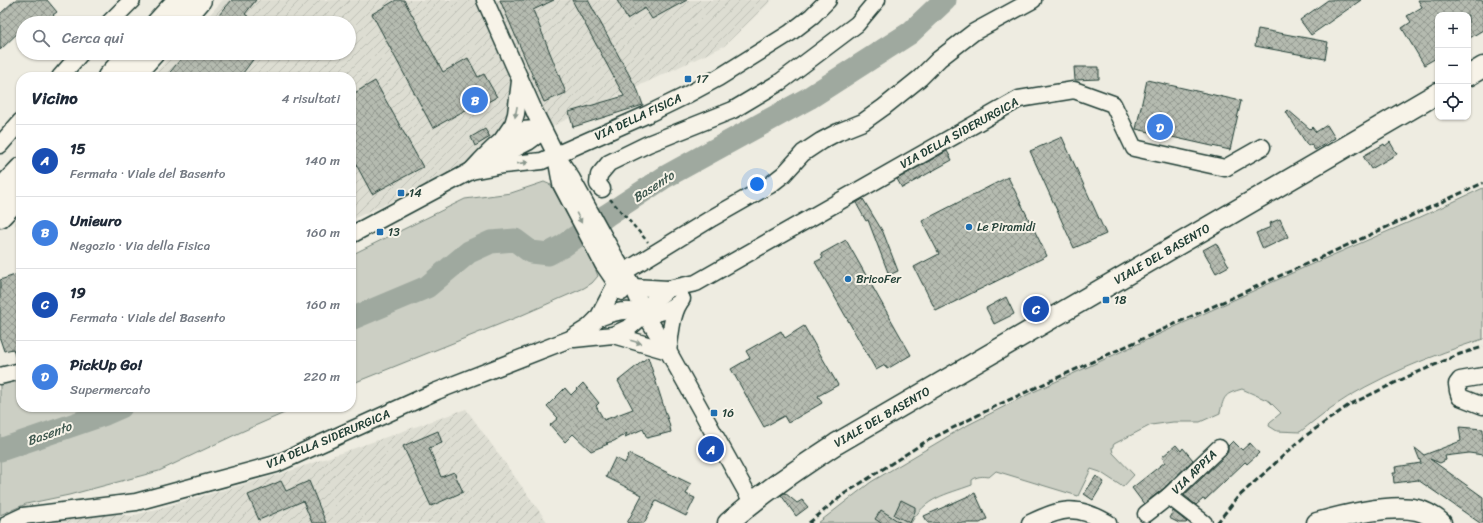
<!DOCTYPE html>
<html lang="it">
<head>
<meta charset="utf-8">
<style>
	:root { --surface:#fff; --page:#f2f2f3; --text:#1f2937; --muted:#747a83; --line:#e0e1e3; --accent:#1f6fb2 }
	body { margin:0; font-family:Sriracha,sans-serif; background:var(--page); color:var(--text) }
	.controls { position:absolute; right:12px; top:12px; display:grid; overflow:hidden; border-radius:8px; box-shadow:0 1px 3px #0004 }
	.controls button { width:36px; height:36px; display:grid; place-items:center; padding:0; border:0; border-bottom:1px solid var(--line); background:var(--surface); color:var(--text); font:20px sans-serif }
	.you { position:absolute; left:757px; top:184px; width:14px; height:14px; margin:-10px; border:3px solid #fff; border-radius:50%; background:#1a73e8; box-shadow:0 0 0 6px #1a73e833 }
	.badge { display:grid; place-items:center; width:26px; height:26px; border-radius:50%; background:var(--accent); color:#fff; font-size:13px; font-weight:700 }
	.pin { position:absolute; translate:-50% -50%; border:2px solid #fff; box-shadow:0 1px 4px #0006 }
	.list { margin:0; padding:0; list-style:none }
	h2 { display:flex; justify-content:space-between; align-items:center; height:52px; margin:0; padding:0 16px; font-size:17px }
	h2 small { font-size:13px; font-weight:400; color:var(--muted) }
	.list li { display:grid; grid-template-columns:26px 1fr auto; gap:12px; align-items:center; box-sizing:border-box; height:72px; padding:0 16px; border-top:1px solid var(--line) }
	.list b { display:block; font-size:15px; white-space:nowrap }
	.list p { margin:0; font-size:13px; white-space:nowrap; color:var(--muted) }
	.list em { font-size:13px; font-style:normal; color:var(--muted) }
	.icon { flex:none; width:22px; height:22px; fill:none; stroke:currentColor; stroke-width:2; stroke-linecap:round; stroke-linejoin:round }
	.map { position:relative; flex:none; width:1483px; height:523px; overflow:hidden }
	.search { position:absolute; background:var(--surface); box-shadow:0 1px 3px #0004; left:16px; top:16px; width:340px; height:44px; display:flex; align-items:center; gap:10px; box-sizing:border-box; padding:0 14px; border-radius:22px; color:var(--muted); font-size:15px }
	.panel { position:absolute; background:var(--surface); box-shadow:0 1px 3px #0004; left:16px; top:72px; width:340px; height:340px; border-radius:16px }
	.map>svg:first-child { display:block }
</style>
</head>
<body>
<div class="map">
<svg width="1483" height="523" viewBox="0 0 1483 523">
	<defs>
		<pattern id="industrial-furrows" width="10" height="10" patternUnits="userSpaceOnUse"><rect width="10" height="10" fill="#ddddd2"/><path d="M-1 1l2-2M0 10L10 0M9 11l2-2" fill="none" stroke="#bdbfb5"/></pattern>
		<pattern id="building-cross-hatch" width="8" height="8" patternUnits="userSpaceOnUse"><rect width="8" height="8" fill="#b5bbb0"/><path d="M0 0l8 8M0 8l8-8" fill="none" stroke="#939990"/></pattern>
	</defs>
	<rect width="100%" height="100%" fill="#eeece1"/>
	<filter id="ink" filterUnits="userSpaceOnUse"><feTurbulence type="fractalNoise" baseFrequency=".025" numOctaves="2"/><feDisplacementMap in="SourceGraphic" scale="8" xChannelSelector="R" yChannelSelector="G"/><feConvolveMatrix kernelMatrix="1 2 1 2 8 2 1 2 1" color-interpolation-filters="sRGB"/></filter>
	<g filter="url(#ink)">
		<g fill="url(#industrial-furrows)">
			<path d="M223,0H772L724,46L351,220V77H151L173,53H349V23H202Z"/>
			<path d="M21,216V248L15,222Z"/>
			<path d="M466,409L548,523H0V515L26,504L132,516L284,473Z"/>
		</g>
		<g fill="#cccfc4" stroke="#76867c">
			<path d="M544,182L551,185L593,263L598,276L592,283L584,288L520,316L351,384V255L465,199L511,193Z"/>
			<path d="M1483,188V339C1433,355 1374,378 1331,408C1320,416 1310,424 1300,432L1277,431L1269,426L1270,422L1281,413L1269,401L1242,389C1225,394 1224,395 1220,413L1200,422H1173L1151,425L1114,444L1112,448L1113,453L1134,475L1123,487L1100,472L1091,469L1078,496L996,471L989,477C983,476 977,476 972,480V485C945,495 926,497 911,523H818L871,482L962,428L1029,394L1303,268L1414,220Z"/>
			<path d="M21,378V407H298L241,432L159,471L69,495L26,504L0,515V383Z"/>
		</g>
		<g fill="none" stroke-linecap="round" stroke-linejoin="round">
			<g stroke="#9fa99f" stroke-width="23">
				<path d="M351,319L427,287L469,252L491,242L515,240L531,252L548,254L563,246L607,215L665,177L809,98L910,33L945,0"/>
				<path d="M0,450L105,414L121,407"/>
			</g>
		</g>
		<g fill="url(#building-cross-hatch)" stroke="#1f3d34">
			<path d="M15,0H47L57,12L53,15L60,23H23V28L0,50V14Z"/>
			<path d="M232,0H256L245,14L257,23H212Z"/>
			<path d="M396,0H404L443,72L468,58L478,77L484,74L497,97L473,110L471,107L433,128L372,14Z"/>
			<path d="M500,0H554L533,10L566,93L544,102Z"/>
			<path d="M572,0H588L638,91L643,105L573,127L569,112L624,96Z"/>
			<path d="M617,0H687L652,19L645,8L627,19Z"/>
			<path d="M1328,0H1361L1311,35L1300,20Z"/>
			<path d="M1418,0H1483V30L1468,39V15H1438V57L1424,65L1402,28L1411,22L1407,16L1422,7Z"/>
			<path d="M1258,29L1328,42L1325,59L1255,46Z"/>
			<path d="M186,53H258L240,77H166Z"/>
			<path d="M1074,67H1099V79L1075,80Z"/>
			<path d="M1147,80L1241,101L1230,150L1136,129Z"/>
			<path d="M375,81L423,167L372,194L351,155V95Z"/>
			<path d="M1288,110L1310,129L1312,127L1316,132L1327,125L1335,138L1315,150L1311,144L1308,146L1286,112Z"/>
			<path d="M485,129L490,137L475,146L471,137Z"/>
			<path d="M1062,137L1106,234L1074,248L1030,151Z"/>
			<path d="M1390,142L1397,154L1371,169L1363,156L1384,144L1385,146Z"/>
			<path d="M947,151L952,160L902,188L897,179Z"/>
			<path d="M1008,177L1047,256L936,311L914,267L939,254L922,221Z"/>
			<path d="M863,199L883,232L898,271L889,275L868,220L866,221L856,203Z"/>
			<path d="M1280,219L1288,237L1263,249L1256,233L1271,227L1270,223Z"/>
			<path d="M846,240L911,355L887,369L885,365L876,370L815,262L823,258L821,254Z"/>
			<path d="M1216,243L1229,266L1216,273L1203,250Z"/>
			<path d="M21,273V288L17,290L21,303V362H17L13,349L4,351L0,339V280Z"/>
			<path d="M1006,297L1014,314L994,324L986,308Z"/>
			<path d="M804,326L838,385L818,396L822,403L788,423L784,416L764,427L731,369L750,358L746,351L781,331L785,338Z"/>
			<path d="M648,357L669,423L671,432L647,438L643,429L625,437L627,433L614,441L606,443L608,444L591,451L573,434L565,442L550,425L558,418L547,406L565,388L571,395L583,383L599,403L596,406L604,420L633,409L618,381Z"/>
			<path d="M1459,427L1483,429V455L1469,453L1445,456L1446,460L1440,463L1430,459L1483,497V523H1480L1418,480L1394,483L1393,473H1396L1395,467L1421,463L1415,448L1424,455L1461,441Z"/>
			<path d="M438,431L442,443L429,448L441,477L454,472L463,492L431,506L403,446Z"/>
			<path d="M1233,441L1242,450L1250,443L1259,453L1247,464L1245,462L1205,500L1203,499L1196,505L1184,495L1226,455L1228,451V446Z"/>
			<path d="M1176,445L1181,451L1183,448L1193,460L1163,489L1144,504L1132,488L1165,462L1162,457Z"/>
			<path d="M629,454L691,484L686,494L695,498L686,516L656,501L644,523H627L642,495L606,477L615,458L625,463Z"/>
			<path d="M1096,476L1104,482L1093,500L1084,494Z"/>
			<path d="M281,481L286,491L309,481L326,523H312L303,501L259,520L248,495Z"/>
			<path d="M785,493L797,503L802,500L808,507L796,516L781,495Z"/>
			<path d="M975,493L987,519L980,523H928L924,516Z"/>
			<path d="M901,500L915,507V511L910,523L894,515Z"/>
			<path d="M881,510L901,523H881L875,519Z"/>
			<path d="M1173,511L1187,522L1186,523H1179L1169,518Z"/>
		</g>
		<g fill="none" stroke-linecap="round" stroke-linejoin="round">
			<g stroke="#1f3d34" stroke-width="19">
				<g id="minor">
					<path d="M485,0L536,115L556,155L572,179L615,257L633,287L645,314L668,351L752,502"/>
					<path d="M109,23L132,0"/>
					<path d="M60,77L81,53"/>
					<path d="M502,140L513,124L516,114L520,81"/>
					<path d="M0,145L21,121"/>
					<path d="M557,162L561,184L603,264L622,292"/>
					<path d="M487,163L528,142L543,131"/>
					<path d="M471,171C490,151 512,122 543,131"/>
					<path d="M602,189L598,184L599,175L609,163L648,144L733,110L780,82L857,24L877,0"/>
					<path d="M351,235L471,171L503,165L542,161L646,115L683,97L718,78L790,33L812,16L828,0"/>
					<path d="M624,272L712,218L770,185L784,174L803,153L821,141L838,132L863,122L884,107L920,78L939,59L974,32L1033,0"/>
					<path d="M633,287L668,289L696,283L1019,99L1074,90L1113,104L1134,148L1225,168L1262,147"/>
					<path d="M598,318C607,315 616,311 625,311C631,310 638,313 644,314C658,315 667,310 679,303"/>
					<path d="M613,335L630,327L645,314L653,301L668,289"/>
					<path d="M574,339L613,335L668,351"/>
					<path d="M668,351C671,335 671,312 682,299"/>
					<path d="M0,376L21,371"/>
					<path d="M1483,376L1460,380L1457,384L1458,391L1460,397L1483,406"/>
					<path d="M1169,496L1219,448"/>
					<path d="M1146,514L1169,496L1204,523"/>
					<path d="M8,523L23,516L136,502L276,464L437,391L570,339L589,327L598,318L616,284"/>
					<path d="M1030,523C1062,508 1076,504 1108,523"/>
				</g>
			</g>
			<g stroke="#1f3d34" stroke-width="23">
				<g id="major">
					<path d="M1468,76L1483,67"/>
					<path d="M728,523C762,493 798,469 836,444L1438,93"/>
					<path d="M1317,523C1342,516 1391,504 1417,510C1426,512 1434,517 1441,523"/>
				</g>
			</g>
			<g stroke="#1f3d34" stroke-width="25">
				<g id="highway">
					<path d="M158,23L179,0"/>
					<path d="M180,23L200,0"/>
					<path d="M109,77L131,53"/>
					<path d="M131,77L153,53"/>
					<path d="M0,191L21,169"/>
					<path d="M0,216L21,194"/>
				</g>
			</g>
			<path stroke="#1f3d34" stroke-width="2.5" stroke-dasharray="4 3" stroke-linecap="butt" d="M610,199L648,242"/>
			<use href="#minor" stroke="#f7f3e8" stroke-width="16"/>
			<use href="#major" stroke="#f7f3e8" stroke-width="20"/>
			<use href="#highway" stroke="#f7f3e8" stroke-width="22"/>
			<g stroke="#1f3d34" stroke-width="3" stroke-dasharray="6 3" stroke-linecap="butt">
				<path d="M809,523L844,494L925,442L1002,403L1483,183"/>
				<path d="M1217,523L1237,498L1304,437L1349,405L1407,377L1460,354L1483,347"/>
			</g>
		</g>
		<defs><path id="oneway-solid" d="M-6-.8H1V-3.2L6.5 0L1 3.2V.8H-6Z"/></defs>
		<g fill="#8b988e">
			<use href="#oneway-solid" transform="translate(516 112) rotate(101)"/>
			<use href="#oneway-solid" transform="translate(523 163) rotate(-6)"/>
			<use href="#oneway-solid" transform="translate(579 218) rotate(62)"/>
			<use href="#oneway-solid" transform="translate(636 342) rotate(16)"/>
		</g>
	</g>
	<g fill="#1f6fb2" stroke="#f7f3e8" stroke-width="1.5">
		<rect x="684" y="75" width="8" height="8" rx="2"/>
		<rect x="397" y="189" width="8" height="8" rx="2"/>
		<circle cx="969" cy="227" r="4"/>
		<rect x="376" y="228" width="8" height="8" rx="2"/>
		<circle cx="848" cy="279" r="4"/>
		<rect x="1102" y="296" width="8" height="8" rx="2"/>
		<rect x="710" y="409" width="8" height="8" rx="2"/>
	</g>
	<g text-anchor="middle" stroke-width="4" stroke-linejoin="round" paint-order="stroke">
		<g font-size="12" fill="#1f3d34" stroke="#f7f3e8" text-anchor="start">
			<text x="696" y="83">17</text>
			<text x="409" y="197">14</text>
			<text x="977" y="231">Le Piramidi</text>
			<text x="388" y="236">13</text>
			<text x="856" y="283">BricoFer</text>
			<text x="1114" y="304">18</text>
			<text x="722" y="417">16</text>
		</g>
		<g font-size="12" fill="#1f3d34" stroke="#f7f3e8">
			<text transform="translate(638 117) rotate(-25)" y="4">VIA DELLA FISICA</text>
			<text transform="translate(959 133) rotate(-29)" y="4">VIA DELLA SIDERURGICA</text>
			<text transform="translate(1162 254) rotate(-30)" y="4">VIALE DEL BASENTO</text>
			<text transform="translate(882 417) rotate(-30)" y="4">VIALE DEL BASENTO</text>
			<text transform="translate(328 439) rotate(-23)" y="4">VIA DELLA SIDERURGICA</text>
			<text transform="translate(1194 472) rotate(-44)" y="4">VIA APPIA</text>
		</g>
		<g font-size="13" font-style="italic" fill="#3f584f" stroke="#f7f3e8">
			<text transform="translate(653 186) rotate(-33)" y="5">Basento</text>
			<text transform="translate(49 433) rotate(-20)" y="5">Basento</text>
		</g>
	</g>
</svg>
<div class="controls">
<button>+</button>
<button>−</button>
<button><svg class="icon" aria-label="locate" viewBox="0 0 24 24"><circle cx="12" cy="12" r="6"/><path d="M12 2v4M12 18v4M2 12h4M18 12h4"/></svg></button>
</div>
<div class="you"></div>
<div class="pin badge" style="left:711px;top:449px;background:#1a4fb4">A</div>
<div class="pin badge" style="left:475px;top:100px;background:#3f7fe0">B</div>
<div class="pin badge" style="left:1036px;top:309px;background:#1a4fb4">C</div>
<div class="pin badge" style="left:1160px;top:127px;background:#3f7fe0">D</div>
<div class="search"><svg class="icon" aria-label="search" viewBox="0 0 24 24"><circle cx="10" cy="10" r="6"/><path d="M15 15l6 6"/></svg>Cerca qui</div>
<section class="panel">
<h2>Vicino<small>4 risultati</small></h2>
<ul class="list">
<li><span class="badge" style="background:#1a4fb4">A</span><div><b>15</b><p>Fermata · Viale del Basento</p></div><em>140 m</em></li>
<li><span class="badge" style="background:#3f7fe0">B</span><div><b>Unieuro</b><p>Negozio · Via della Fisica</p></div><em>160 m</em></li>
<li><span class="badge" style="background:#1a4fb4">C</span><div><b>19</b><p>Fermata · Viale del Basento</p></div><em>160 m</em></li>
<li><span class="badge" style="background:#3f7fe0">D</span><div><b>PickUp Go!</b><p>Supermercato</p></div><em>220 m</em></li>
</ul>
</section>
</div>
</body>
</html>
